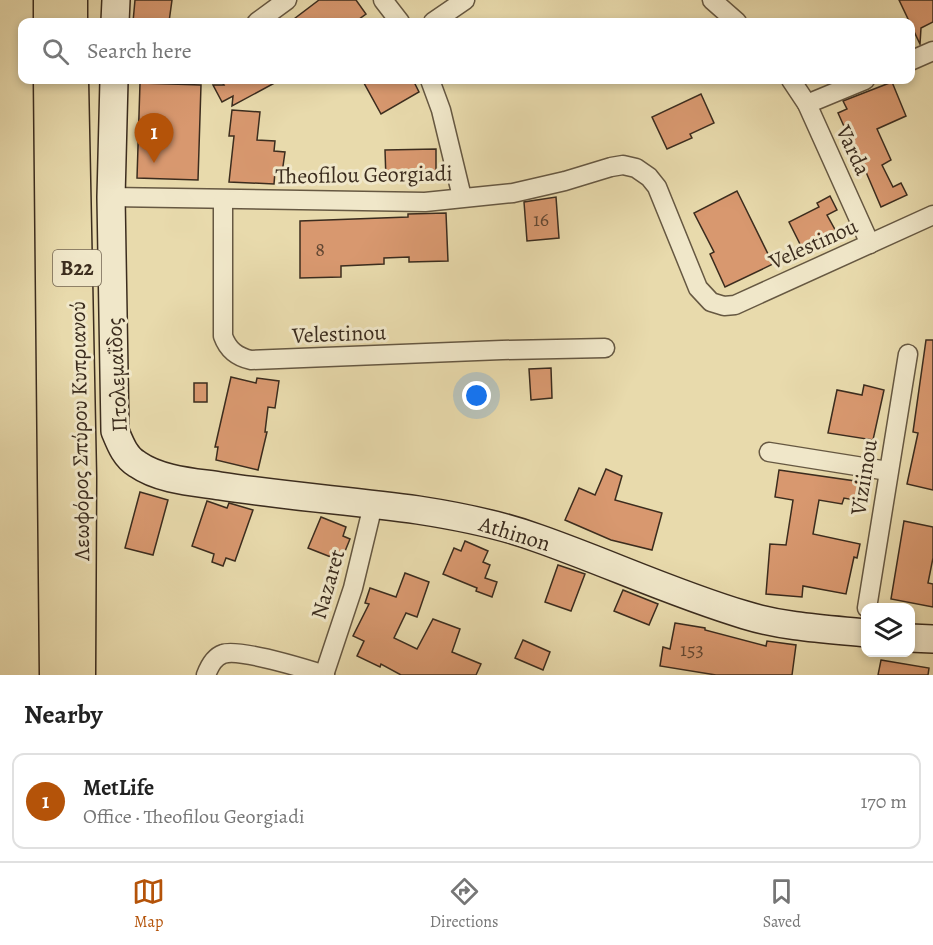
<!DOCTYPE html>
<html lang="en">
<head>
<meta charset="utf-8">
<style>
	:root { --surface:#fff; --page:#f6f6f6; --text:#222; --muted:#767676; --line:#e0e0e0; --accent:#b45309 }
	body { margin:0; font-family:Alegreya,serif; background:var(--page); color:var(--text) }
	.controls { position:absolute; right:18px; bottom:18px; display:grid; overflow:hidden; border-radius:12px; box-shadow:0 3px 9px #0003 }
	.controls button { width:54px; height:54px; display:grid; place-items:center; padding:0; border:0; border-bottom:2px solid var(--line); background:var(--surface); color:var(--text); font:30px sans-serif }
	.you { position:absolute; left:477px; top:396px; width:21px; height:21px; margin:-15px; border:4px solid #fff; border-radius:50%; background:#1a73e8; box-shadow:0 0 0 9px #1a73e833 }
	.badge { display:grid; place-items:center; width:39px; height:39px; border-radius:50%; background:var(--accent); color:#fff; font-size:20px; font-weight:700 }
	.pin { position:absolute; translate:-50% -50px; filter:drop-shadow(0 2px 3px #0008) }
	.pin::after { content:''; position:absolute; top:32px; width:21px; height:18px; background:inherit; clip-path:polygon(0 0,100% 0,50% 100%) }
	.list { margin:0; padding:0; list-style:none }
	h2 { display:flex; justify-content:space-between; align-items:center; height:78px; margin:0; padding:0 24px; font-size:26px }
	h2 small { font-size:20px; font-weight:400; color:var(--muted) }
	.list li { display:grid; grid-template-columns:39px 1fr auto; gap:18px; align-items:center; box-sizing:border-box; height:96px; margin:0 12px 12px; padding:0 12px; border:2px solid var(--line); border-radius:12px }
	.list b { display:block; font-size:22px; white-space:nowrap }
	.list p { margin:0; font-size:20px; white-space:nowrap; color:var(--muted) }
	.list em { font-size:20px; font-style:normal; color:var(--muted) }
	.icon { flex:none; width:33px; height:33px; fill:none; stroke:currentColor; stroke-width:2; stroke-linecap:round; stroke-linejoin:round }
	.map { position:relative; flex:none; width:933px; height:675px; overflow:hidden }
	.search { position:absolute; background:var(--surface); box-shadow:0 3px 9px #0003; left:18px; right:18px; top:18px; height:66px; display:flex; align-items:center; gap:15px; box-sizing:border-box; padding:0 21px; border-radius:12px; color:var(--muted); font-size:22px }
	.sheet { height:186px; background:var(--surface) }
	nav { display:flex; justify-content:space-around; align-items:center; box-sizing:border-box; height:84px; border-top:2px solid var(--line); background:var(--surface); font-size:16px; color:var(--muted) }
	nav a { display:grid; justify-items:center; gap:3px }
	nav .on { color:var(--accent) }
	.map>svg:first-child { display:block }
</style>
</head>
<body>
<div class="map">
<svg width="933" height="675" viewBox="0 0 933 675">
	<rect width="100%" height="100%" fill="#e8daac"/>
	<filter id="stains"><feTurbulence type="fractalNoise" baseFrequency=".00333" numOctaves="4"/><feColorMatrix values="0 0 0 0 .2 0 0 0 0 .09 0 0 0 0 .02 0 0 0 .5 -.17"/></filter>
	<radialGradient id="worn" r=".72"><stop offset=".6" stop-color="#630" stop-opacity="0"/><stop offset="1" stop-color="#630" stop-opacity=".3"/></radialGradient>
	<g fill="#d8986f" stroke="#3b2c1e" stroke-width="1.5">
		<path d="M135,0H172L169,22H133Z"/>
		<path d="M319,0H356L366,14L355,22H290Z"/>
		<path d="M899,0H933V22L921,28L920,44Z"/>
		<path d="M221,80H280L232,106L233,96L222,102L213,85H224Z"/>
		<path d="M371,80H413L419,92L381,114L364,83Z"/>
		<path d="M892,82L906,116L877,129L891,160L882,165L893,187L901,183L907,195L881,207L866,172L861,175L842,135L847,133L838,113L847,109L843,101Z"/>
		<path d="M140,83L201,85L198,180L137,178Z"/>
		<path d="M701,94L714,123L690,134L692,138L667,149L652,117Z"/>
		<path d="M232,110L260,112L257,140L275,141L274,151L285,152L282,173L275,172L274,184L229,182L234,136H229Z"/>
		<path d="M436,149V179L386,180L385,150Z"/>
		<path d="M737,191L773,264L725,287L710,254L714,252L694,213Z"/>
		<path d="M830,196L837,210L827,215L838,235L804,252L789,222L819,207L817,203Z"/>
		<path d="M556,197L559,238L527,241L524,202Z"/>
		<path d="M446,213L448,261L409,262V257L384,258V264L341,266V277L300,278V221L408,217V214Z"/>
		<path d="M926,340H933V490L907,484L918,433L913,432Z"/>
		<path d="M551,368L552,398L531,400L529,369Z"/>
		<path d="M231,377L256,383L257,378L279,381L275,408L268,407L265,432H267L258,470L216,460L218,447H215Z"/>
		<rect x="194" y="383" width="13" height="19"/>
		<path d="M864,385L884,390L873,440L828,433L837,390L862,395Z"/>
		<path d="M606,469L622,476L615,500L662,513L652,550L611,540L565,520L579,488L595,495Z"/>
		<path d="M779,470L869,483L865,502L844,498L842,504L819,500L813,534L860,544L857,558L854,557L846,594L803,586L802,597L766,594L770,544L786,545L793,500L775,497Z"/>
		<path d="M140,492L168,500L153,555L125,548Z"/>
		<path d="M207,501L227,508L229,503L253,510L235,561L226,558L223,566L212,562L214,554L192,546Z"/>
		<path d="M321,517L346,527L343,536L350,539L341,561L308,548Z"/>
		<path d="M904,521L933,527V558L928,583L933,584V607L891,599Z"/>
		<path d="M465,541L488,551L483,562L490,565L485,578L497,582L492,597L476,591L477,588L443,574L454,548L461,551Z"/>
		<path d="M558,565L585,574L571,611L545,602Z"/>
		<path d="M405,573L429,582L417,617L406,613L394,638L417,649L433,619L460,629L452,652L481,664L476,675H401L381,664L380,667L357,656L364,641L353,636L369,604L365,603L370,588L396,597Z"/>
		<path d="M623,590L658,604L649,625L614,611Z"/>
		<path d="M675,623L705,628V630L766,646L767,641L796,645L792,675H716L660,666L663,647L670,649Z"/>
		<path d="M523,640L550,652L543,670L515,658Z"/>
		<path d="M881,660L929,668L928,675H878Z"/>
	</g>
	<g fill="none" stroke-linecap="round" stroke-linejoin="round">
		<g stroke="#665842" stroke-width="21">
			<g id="street">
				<path d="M383,0L400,22"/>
				<path d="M712,0L737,22"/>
				<path d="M257,22L287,0"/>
				<path d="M433,22L465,0"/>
				<path d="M910,61L933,51"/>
				<path d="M430,80L441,110L462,197"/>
				<path d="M791,80L807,104L870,244"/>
				<path d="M807,104L865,80"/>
				<path d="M111,197L425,202L513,193L565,181L611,167L623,165L636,168L649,177L657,187L698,288L711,302L724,306L735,305L933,215"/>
				<path d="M223,200V336C228,350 237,357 251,360L502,350L605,348"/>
				<path d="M769,452L888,471"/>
				<path d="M867,608L908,354"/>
				<path d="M206,675C209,667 214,657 223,654C239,648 306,669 325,675"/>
				<path d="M324,675L353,588L373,505"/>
			</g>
		</g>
		<g stroke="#3b2c1e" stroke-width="30">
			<g id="secondary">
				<path d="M115,22L116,0"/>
				<path d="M114,80L111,197L115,431C120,443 125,457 137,464C160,480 193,482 220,486C285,496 352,501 418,510C457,516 499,524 537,538C606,562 674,594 745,615C784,627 825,629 866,633"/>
				<path d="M910,638L933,639"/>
			</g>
		</g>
		<g stroke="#3b2c1e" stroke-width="33">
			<g id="primary">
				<path d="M72,0V22"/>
				<path d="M49,22V0"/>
				<path d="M49,80L55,675"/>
				<path d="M73,80L81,477L80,675"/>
			</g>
		</g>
		<use href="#street" stroke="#f0e7c9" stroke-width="18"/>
		<use href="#secondary" stroke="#f0e7c9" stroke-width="27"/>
		<use href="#primary" stroke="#e8daac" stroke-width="30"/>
	</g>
	<g text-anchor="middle" stroke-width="6" stroke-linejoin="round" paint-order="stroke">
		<g font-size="20" fill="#624732">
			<text x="541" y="226">16</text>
			<text x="320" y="256">8</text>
			<text x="692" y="656">153</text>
		</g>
		<rect fill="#f0e7c9" stroke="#716451" stroke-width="1.5" x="53" y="250" width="48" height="36" rx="4.5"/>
		<g font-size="21" font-weight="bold" fill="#3b2c1e">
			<text x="77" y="275">B22</text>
		</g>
		<g font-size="22" fill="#3b2c1e" stroke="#f0e7c9">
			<text transform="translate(854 150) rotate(65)" y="8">Varda</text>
			<text transform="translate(364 174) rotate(-1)" y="8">Theofilou Georgiadi</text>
			<text transform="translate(813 243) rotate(-24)" y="8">Velestinou</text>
			<text transform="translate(339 333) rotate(-2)" y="8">Velestinou</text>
			<text transform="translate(116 375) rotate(-93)" y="8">Πτολεμαΐδος</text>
			<text transform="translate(79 431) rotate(-91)" y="8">Λεωφόρος Σπύρου Κυπριανού</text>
			<text transform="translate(863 477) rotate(-81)" y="8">Viziinou</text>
			<text transform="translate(515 533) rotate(17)" y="8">Athinon</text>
			<text transform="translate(327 584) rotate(-74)" y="8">Nazaret</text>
		</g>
	</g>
	<rect width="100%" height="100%" filter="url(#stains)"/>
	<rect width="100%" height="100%" fill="url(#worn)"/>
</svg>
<div class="controls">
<button><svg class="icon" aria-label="layers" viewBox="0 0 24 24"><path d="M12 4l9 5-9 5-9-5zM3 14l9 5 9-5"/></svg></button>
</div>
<div class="you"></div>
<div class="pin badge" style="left:154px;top:163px">1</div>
<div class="search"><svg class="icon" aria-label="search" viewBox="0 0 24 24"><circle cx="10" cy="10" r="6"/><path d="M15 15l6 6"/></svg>Search here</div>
</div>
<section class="sheet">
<h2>Nearby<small></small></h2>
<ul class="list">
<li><span class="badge">1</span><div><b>MetLife</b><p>Office · Theofilou Georgiadi</p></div><em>170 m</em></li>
</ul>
</section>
<nav>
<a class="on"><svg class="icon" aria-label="map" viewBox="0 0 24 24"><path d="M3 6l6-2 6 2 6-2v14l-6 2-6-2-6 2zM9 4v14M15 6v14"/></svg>Map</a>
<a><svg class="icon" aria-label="directions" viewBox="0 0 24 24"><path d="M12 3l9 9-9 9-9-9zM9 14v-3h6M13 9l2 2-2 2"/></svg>Directions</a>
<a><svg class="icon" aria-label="saved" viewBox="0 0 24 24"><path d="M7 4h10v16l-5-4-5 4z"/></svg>Saved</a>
</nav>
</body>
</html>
